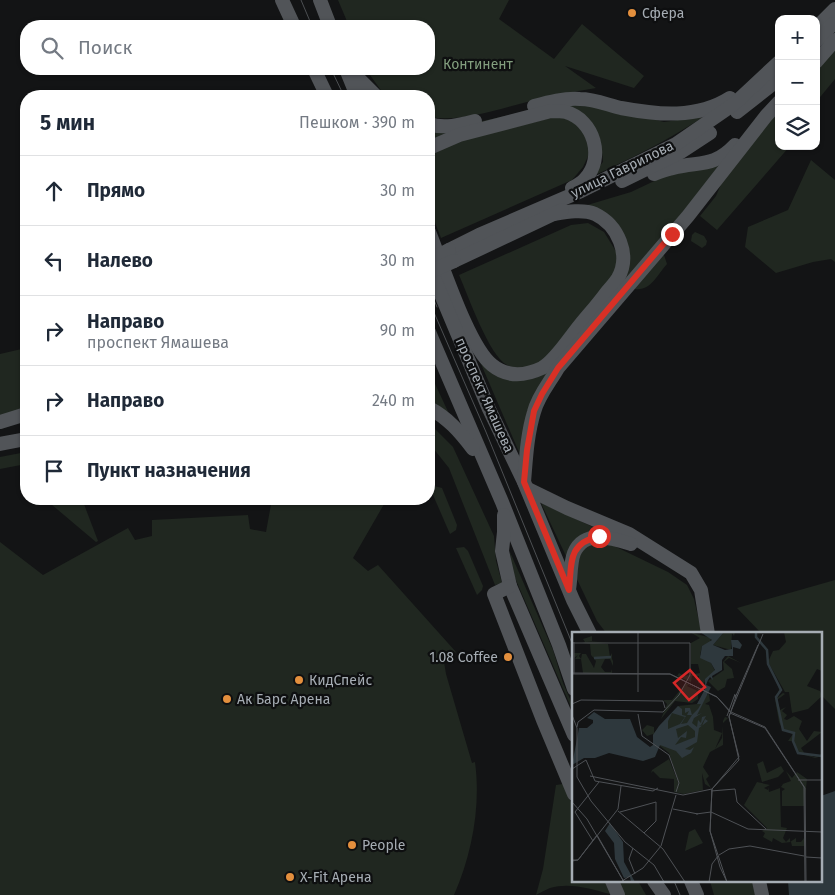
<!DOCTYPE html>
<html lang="ru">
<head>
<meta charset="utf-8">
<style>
	:root { --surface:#fff; --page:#f6f6f7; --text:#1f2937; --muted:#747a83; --line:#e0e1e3 }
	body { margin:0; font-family:"Fira Sans",sans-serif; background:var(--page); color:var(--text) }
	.controls { position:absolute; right:15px; top:15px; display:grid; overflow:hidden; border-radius:10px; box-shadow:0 1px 4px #0004 }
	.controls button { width:45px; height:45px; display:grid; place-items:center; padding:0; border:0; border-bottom:1px solid var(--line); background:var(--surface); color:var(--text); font:25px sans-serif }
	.stop { position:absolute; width:15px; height:15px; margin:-11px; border:4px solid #d93025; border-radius:50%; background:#fff }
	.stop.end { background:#d93025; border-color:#fff; box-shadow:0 1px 5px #0008 }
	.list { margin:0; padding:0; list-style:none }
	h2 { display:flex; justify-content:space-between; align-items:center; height:65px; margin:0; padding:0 20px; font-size:21px }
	h2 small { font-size:16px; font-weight:400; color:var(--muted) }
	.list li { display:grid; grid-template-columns:32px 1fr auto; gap:15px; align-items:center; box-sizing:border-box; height:70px; padding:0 20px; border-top:1px solid var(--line) }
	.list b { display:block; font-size:19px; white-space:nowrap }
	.list p { margin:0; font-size:16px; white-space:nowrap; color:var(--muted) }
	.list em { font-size:16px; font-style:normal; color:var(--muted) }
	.icon { flex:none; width:28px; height:28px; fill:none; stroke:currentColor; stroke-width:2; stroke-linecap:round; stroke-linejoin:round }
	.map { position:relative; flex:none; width:835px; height:895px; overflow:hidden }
	.search { position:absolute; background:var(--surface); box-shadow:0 1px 4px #0004; left:20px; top:20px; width:415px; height:55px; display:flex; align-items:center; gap:12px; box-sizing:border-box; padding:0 18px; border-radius:20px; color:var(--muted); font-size:19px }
	.panel { position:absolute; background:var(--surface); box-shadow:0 1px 4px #0004; left:20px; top:90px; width:415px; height:415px; border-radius:20px }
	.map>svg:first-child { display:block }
</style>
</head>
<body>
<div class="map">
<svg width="835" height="895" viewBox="0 0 835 895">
	<rect width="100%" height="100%" fill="#131415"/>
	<g fill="#202720">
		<path d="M338,0H509L499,19L554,59L582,24L644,76L634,88L565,66L596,88C573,92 550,96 527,102C495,110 462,122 429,117V96H385L370,75L367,69H429V26H349Z"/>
		<path d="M835,49V79L816,102V71Z"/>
		<path d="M585,102L664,122L705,116C668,140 629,160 588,178L603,162C601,132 598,130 575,111L429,143V127L448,129L561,103Z"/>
		<path d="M779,109V146H790L717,230L700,216L716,196L722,182Z"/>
		<path d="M559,116L582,126L590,152L583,167L572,180L441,238L429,207V162L433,152L451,143Z"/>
		<path d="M730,155L556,365L522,459L478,357L499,375L545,373L628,252L584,206L631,192L667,175Z"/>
		<path d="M811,160L835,180V262L831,259L813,262L776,273L745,247L748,227L788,210Z"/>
		<path d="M588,223L604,232L617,253L618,272L541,365C530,367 518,371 507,365C489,356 468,295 459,275L571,225Z"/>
		<path d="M695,232L704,236L707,241L706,245L702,248L691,241L692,235Z"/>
		<path d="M664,255L667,264C657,275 651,291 635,289L633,284L657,257Z"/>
		<path d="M26,348V407L0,417V354Z"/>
		<path d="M429,371L451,418L429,402Z"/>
		<path d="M429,423L453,447L494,536L496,561L502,583L495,585L449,468L429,443Z"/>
		<path d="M26,452V464L0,469V457Z"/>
		<path d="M434,486L442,488L457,525L456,530L450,534L430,488Z"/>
		<path d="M45,499H82L98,541L96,542Z"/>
		<path d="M272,499H387L353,558L368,571L378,565L456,652L444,662L446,674L472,763L475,762C481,806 472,854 454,895H0V542L43,575L128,528L135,540L152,536V520L248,515L250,529L266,532Z"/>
		<path d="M541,503L604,532L566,556Z"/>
		<path d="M592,543H608L668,572L687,585L694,599L702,634H607L597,621L574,573L577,555Z"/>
		<path d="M464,547L468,551L483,586L482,590L477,595L456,548Z"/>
		<path d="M510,552L553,650L563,683L574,708V714L512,571Z"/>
		<path d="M835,580V709L821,695V634H762L737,608Z"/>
		<path d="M563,784L574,809V881H605L610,894C591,889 570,882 550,888C545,890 540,893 536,895L543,869L556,785Z"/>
		<path d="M618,881H638L646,895H624Z"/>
		<path d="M710,881H753L756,895H714Z"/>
	</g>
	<path fill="#2e383d" d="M835,791V895H789L788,881H821V796Z"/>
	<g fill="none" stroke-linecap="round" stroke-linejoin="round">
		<g stroke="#515458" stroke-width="14">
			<path d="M282,0L294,26"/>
			<path d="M320,0L330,26"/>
			<path d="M816,28L835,9"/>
			<path d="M816,41L833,24"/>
			<path d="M816,62L835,40"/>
			<path d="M314,69L327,96"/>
			<path d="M346,69L357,96"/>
			<path d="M349,69L376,96"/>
			<path d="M534,106C549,102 564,98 580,99C594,99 608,105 621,108C658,115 697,119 730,98"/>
			<path d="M737,112L779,79"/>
			<path d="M429,124C444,129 460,125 475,121"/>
			<path d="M429,148L459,135L551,111C556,111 562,111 566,112C594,120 605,158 585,179C582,183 576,186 572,188"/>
			<path d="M654,174C660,172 666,169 673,168C700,161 713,168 735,145"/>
			<path d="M622,181L681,152L710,133"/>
			<path d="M429,232C442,263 468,346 492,365C508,378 525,376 542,368C555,361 570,337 580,325C589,314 598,304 606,293C610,288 615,283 618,278C631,255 618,225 595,214C583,209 566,212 554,214"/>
			<path d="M449,250L479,235L581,191L676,144L734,104L779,62"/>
			<path d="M454,261L562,210"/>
			<path d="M429,266L489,409L524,482L573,600L590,634"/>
			<path d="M429,332L502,502L559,645L574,689"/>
			<path d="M429,408C448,418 460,432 473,449"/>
			<path d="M0,422L26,414"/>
			<path d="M0,444L26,439"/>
			<path d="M524,482C526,459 527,435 534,412C538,396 550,382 558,368L688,216L766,116L779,102"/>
			<path d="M528,489L567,508L629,534L691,573L701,590L708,634"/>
			<path d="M504,515V532L502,551L510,586L574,735"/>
			<path d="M510,586L494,594L543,720L574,794"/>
			<path d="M569,589C571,579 570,563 574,553C584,529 612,538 631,544"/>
			<path d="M612,881L618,895"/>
			<path d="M654,881L664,895"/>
			<path d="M691,881L697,895"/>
			<path d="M759,881L762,895"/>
		</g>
		<g stroke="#4c4f52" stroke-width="1">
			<path d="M301,0L312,26"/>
			<path d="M331,69L344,96"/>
			<path d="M429,288L437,307"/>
			<path d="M429,301L486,432L574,648"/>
			<path d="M674,881L680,895"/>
		</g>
		<g stroke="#515458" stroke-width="14">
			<path d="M429,260L449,250"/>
			<path d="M429,272L454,261"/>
		</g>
	</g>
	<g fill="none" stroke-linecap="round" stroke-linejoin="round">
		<path stroke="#d93025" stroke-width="6" d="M599,536C567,544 572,563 569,590L524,482L527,450L534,411L542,394L558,368L672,234"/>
	</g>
	<g fill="#e38f3d" stroke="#0e0f10" stroke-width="2">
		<circle cx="632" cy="13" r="5"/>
		<circle cx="508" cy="657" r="5"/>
		<circle cx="299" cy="680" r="5"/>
		<circle cx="227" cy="699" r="5"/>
		<circle cx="352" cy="845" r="5"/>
		<circle cx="290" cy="877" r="5"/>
	</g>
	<g text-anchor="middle" stroke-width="4.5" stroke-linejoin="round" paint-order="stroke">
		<g font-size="14" fill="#a6adb4" stroke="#0e0f10" text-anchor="start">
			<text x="642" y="18">Сфера</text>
			<text x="498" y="662" text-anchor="end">1.08 Coffee</text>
			<text x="309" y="685">КидСпейс</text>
			<text x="237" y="704">Ак Барс Арена</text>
			<text x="362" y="850">People</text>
			<text x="300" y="882">X-Fit Арена</text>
		</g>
		<g font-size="14" fill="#829e7e" stroke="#0e0f10">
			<text x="478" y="69">Континент</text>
		</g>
		<g font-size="14" fill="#a6adb4" stroke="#0e0f10">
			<text transform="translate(622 169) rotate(-26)" y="5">улица Гаврилова</text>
			<text transform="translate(485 395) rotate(66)" y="5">проспект Ямашева</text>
		</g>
	</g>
	<g transform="translate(572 632)">
		<rect width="250" height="250" fill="#131415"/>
		<path d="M118,0L139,6L138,12L130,14L128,23L139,31L143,39L131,52L126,51L127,44H120L119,50L105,44L107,41L112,44L128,41L126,32H119V11L128,6ZM152,0H163L162,4L160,1L159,18L141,13ZM206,0H250V39L245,37L235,54L248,59L250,64L236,77L220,81L217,60H213L196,30L201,19L207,18L214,10L212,0ZM20,4V9H14L40,11H24L36,12L38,25L40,21V27L41,29V34L38,27H33L29,35L33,40H39L40,37V41H11L9,27H3L6,23L2,26V11V21H9L7,24L9,27L10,22H14L22,36L24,29L19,23L18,12L10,11L13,10L11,7ZM156,24L169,31L157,26L152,30L160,37L162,46L155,47L153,55L146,59L136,49L152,38L151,30ZM206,50L209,57L205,66L211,61L213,62L205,68L208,78L214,75L210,79L215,83L212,87L215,88L222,84L230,89L227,97L235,109L242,99L250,100L229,116L233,122L242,125L250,122V124L243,126L226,121L220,109H216L221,102L211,98L207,90L203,67L207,58ZM114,51L128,58L127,60L125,57L116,53L115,54L126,59V67L120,71L103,69L89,87L95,72L91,68H100ZM137,62L138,69L133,72L137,73L141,85L142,98L150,101L143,117L150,106L151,94V89L153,85L156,86L151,91V113L138,120L131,135L137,144L134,147L139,156L133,152L130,141L131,158L112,162L102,160V147L88,146L81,139L79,141L80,138L97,127L108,155L97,121L83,110L81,102L75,104L70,98L75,93L82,95V101L106,74L125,72L130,64ZM191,129L195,141L209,134L212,139L206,145L190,150L185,132ZM214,139L220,146L225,140L235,147L232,174H210V159L213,157L209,155L211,152L205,154L219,149ZM185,150L198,153L192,156L196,158V155L197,160L208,156L209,195L215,196L211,206L214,210L218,206V210L224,206V210H229L232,206V214H220L219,210L210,211L201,206L200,210L191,205L193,201L190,199L195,196L172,173ZM123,197L131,211L113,219L117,200Z" fill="#202720"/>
		<path d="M128,0H152L141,13L153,18L160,17L159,8H166L170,13L168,17L161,15V24H153L150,28V38L140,44L141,48L138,45L136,48L134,53L139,55L125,83L130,81L122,86L120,91L125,95L126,88L129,91L130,85L134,84L129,93H127L130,94L133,87L136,89L127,96L125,110L113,117L118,118L122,115L119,121L110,126L104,119L88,113L83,125L71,129L37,121L23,126H12L0,133L7,96H15L21,91V88L15,86L22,80L33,87H58L65,105L78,115L81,113V103L87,94L106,74L110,77V83L114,84L109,92L115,91L120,83H115L117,79L113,81V76H118L120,83L126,77L129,72H125L133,57V47L143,38L139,31L128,26L130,14L140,8ZM100,81L113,85L108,92L96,97V89ZM116,93L123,99V105L103,113L109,105L114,106L115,99L106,106L104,97ZM38,191L51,210L52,230L63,250H59L58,245L52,246L43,227L42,211L33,199Z" fill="#2e383d" fill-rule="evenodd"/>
		<path fill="none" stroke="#2e383d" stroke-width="2.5" d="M184,0V5L195,18L196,32L209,58L204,65L211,98L222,101L221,109L226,121L250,124M22,26L39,25"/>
		<path fill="none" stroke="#4e5155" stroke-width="1" d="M0,11H118V43L107,63L91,80L22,78L6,90L5,95M0,41L98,42L145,65L158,79M0,42H98L145,65L158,80M2,42V10M66,60V0M163,66L186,13M0,72L9,68L91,69L93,76M159,80L193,95L233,156L234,250M158,81L193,96L232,155L233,250M66,82L70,104L97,123L107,151L104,160M0,83L5,96V145L19,169L53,210L82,233L92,250M155,84L163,62M0,137L14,128L23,149L81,159L86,156M18,144L111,163L140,157L167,128L157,84L191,2M226,148H250M140,157L138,199L155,250M139,159L163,157L165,170L194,197M0,170L15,187L52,250M101,177L126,182M46,179L91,217L113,250M48,180L84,170V189L72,201M124,182L139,180L176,197L250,200M25,203L52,250M21,209L3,180L27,150M61,216L57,227L63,242M147,223L157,217L178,214L232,224M234,225L250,226M0,228H6L46,177L49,154M0,229L6,228L25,203M50,249L71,236L89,214L104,163M137,250L140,232L146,224M155,250L148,235L138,199L140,157L167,125L157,85L164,64L163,63V65"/>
		<path fill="#d62828" fill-opacity="0.15" stroke="#d62828" stroke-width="2.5" d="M118,38L133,55L117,68L102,51Z"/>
		<rect width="250" height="250" fill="none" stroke="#a6adb4" stroke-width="2.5"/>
	</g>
</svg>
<div class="controls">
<button>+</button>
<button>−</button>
<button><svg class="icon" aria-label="layers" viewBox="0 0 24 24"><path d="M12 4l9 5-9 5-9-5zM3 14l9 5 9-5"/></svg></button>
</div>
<div class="stop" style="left:599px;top:536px"></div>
<div class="stop end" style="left:672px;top:234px"></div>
<div class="search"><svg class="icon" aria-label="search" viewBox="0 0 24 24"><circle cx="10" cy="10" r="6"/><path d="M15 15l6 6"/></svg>Поиск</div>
<section class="panel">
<h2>5 мин<small>Пешком · 390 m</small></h2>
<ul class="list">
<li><svg class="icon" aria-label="ahead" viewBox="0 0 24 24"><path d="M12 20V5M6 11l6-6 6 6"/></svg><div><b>Прямо</b></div><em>30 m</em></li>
<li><svg class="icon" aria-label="left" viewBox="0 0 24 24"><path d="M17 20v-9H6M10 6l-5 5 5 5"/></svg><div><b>Налево</b></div><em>30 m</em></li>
<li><svg class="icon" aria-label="right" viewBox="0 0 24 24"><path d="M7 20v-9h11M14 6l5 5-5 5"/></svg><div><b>Направо</b><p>проспект Ямашева</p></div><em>90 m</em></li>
<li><svg class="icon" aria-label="right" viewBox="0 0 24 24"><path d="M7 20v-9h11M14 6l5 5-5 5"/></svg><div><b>Направо</b></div><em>240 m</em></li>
<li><svg class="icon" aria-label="arrive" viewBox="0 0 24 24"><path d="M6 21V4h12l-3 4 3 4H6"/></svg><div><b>Пункт назначения</b></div></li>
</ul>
</section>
</div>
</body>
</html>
